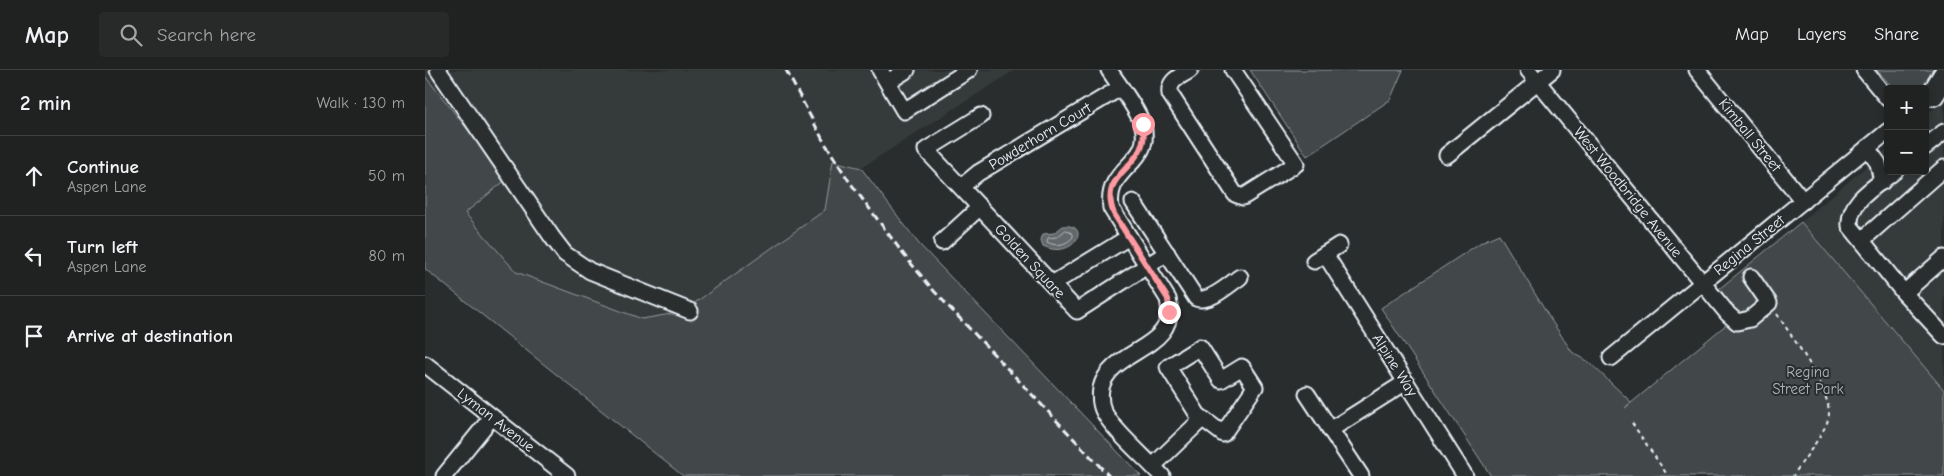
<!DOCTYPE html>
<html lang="en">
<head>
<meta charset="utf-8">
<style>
	:root { --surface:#202222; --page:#282a2a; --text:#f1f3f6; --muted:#a2a4a5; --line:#3d3f40 }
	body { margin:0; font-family:"Comic Neue",sans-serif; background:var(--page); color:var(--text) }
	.controls { position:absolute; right:15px; top:15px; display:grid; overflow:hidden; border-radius:5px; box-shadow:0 2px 8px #0003 }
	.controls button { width:45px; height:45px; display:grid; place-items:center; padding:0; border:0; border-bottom:1px solid var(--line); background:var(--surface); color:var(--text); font:25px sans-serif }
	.stop { position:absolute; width:15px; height:15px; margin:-11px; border:4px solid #ff9aa2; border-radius:50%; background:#fff }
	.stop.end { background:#ff9aa2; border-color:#fff; box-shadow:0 1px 5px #0008 }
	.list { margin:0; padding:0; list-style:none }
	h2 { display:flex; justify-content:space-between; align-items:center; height:65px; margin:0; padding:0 20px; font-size:21px }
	h2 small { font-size:16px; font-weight:400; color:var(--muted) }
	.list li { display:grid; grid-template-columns:32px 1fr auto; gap:15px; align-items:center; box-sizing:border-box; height:80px; padding:0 20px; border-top:1px solid var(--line) }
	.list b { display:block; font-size:19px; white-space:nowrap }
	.list p { margin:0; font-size:16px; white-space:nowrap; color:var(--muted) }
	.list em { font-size:16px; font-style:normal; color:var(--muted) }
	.icon { flex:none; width:28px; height:28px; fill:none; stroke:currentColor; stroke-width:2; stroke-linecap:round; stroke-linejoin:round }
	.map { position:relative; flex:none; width:1519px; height:406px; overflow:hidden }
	header { display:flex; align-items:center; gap:30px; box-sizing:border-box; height:70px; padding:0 25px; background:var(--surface); border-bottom:1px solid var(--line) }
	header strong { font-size:24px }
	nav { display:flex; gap:28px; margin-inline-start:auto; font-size:18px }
	.search { width:350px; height:45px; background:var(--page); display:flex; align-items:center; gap:12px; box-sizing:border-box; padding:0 18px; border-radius:5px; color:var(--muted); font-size:19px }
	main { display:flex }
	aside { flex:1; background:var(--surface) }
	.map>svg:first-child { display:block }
</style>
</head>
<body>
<header>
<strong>Map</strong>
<div class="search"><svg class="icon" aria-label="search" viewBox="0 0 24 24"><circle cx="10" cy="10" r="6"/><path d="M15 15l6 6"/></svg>Search here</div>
<nav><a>Map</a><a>Layers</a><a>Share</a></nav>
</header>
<main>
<aside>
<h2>2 min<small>Walk · 130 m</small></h2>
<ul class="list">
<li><svg class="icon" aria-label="ahead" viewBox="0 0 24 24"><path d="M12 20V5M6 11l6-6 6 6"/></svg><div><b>Continue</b><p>Aspen Lane</p></div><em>50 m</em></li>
<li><svg class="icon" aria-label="left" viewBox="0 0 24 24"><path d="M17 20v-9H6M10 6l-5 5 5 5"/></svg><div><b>Turn left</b><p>Aspen Lane</p></div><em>80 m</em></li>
<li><svg class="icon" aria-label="arrive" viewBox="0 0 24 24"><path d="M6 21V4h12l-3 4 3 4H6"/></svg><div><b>Arrive at destination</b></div></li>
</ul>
</aside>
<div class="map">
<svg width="1519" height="406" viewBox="0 0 1519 406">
	<rect width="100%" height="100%" fill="#2a2d2e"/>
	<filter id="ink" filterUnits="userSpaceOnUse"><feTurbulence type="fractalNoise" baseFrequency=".02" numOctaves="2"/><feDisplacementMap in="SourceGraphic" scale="10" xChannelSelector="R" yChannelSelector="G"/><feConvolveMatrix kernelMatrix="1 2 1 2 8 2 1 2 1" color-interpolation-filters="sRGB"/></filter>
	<g filter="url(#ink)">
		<g fill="#363a3b">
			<path d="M0,0H590L436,98L408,91L400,140L257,242L217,249L91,202L40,143L81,109L0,6Z"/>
			<path d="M1519,30V320L1376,152L1463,78V101H1500V46Z"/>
		</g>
		<g fill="#424648" stroke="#959ca0">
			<path d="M825,0H978L965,30L882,86Z"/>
			<path d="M1452,0H1509C1504,22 1488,19 1469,19Z"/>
			<path d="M0,6L82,109L40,143L91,202L217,249L257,242L400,140L408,91L436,98L494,174L716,406H258L0,199Z"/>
			<path d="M1376,152L1519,320V406H1066L956,238L1058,171L1074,164L1124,247L1147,282L1164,292L1206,332L1200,338L1314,244L1294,219Z"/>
		</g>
		<path fill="#63686b" stroke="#989fa3" d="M638,156C668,153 649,191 618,176L616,170L618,164L629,163Z"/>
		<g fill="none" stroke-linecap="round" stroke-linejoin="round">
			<path stroke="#b3bac0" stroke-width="1" d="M641,160L648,164V167C641,175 631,177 622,172L623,168L632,167Z"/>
			<g stroke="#e8f1f8" stroke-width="19">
				<g id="minor">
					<path d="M13,0L127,167L140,184L165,201L265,241"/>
					<path d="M455,0L479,41L544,0"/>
					<path d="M684,0C693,14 714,41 718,56C728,95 680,95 686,138L743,229C755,281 686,277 676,318C675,325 675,333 678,340C687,360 722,389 737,406"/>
					<path d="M765,0C755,7 743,10 745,24L810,124L818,127L871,94L808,0"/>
					<path d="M1103,0L1303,244L1312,252L1325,249L1344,233L1326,207"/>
					<path d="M1272,0L1378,131"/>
					<path d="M1439,0L1463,29"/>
					<path d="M463,12L482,0"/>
					<path d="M556,46L501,80L652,241L742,183"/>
					<path d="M1500,77L1519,62"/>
					<path d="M1442,78L1453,93L1457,112"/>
					<path d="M1022,85L1127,0"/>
					<path d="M1470,101C1452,116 1423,130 1425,156L1479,223L1519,188"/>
					<path d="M536,117L553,103L695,18"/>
					<path d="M708,132L771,228C783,234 805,214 815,207"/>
					<path d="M1437,170L1519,98"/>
					<path d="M517,172L555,137"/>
					<path d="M900,184L1040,406"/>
					<path d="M889,191L914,175"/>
					<path d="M627,214L704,167"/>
					<path d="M1479,223L1519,266"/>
					<path d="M775,277L796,310L817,297L830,317L798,364L773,345L743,297Z"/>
					<path d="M1186,288L1463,61"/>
					<path d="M0,294L142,406"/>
					<path d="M882,324L936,406"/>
					<path d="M905,360L981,312"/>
					<path d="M728,396L777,349"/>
					<path d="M19,406L67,347"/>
				</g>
			</g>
			<g stroke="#e8f1f8" stroke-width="26">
				<path id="highway" d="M1508,24L1519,6"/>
			</g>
			<g stroke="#e8f1f8" stroke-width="2" stroke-dasharray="4 4" stroke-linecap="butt">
				<path d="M1352,244C1366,266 1411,325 1403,350C1397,367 1377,391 1368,406"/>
				<path d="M1207,353L1243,406"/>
			</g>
			<use href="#minor" stroke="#2a2d2e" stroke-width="15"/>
			<use href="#highway" stroke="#2a2d2e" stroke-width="22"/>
			<path stroke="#e8f1f8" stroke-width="3" stroke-dasharray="8 4" stroke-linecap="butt" d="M361,0L398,70L424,111L479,185L509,221L684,406"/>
		</g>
	</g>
	<g fill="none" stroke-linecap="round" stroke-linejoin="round" filter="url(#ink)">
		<path stroke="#ff9aa2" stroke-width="6" d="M718,54C726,100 671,99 689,144L743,229L744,242"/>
	</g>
	<g text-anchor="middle" stroke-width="4" stroke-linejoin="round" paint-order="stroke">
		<g font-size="15" fill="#e8f1f8" stroke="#2a2d2e">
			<text transform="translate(1325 65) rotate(51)" y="5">Kimball Street</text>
			<text transform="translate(615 66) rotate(-31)" y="5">Powderhorn Court</text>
			<text transform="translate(1203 122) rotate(51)" y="5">West Woodbridge Avenue</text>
			<text transform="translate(1324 175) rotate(-39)" y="5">Regina Street</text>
			<text transform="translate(605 191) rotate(47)" y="5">Golden Square</text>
			<text transform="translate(970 295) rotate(58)" y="5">Alpine Way</text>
			<text transform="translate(71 350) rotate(38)" y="5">Lyman Avenue</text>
		</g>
		<g font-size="15" fill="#aeb5ba" stroke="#2a2d2e">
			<text x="1383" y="307">Regina<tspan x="1383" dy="17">Street Park</tspan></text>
		</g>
	</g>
</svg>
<div class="controls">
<button>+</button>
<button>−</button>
</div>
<div class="stop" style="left:718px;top:54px"></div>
<div class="stop end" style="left:744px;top:242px"></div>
</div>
</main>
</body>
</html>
